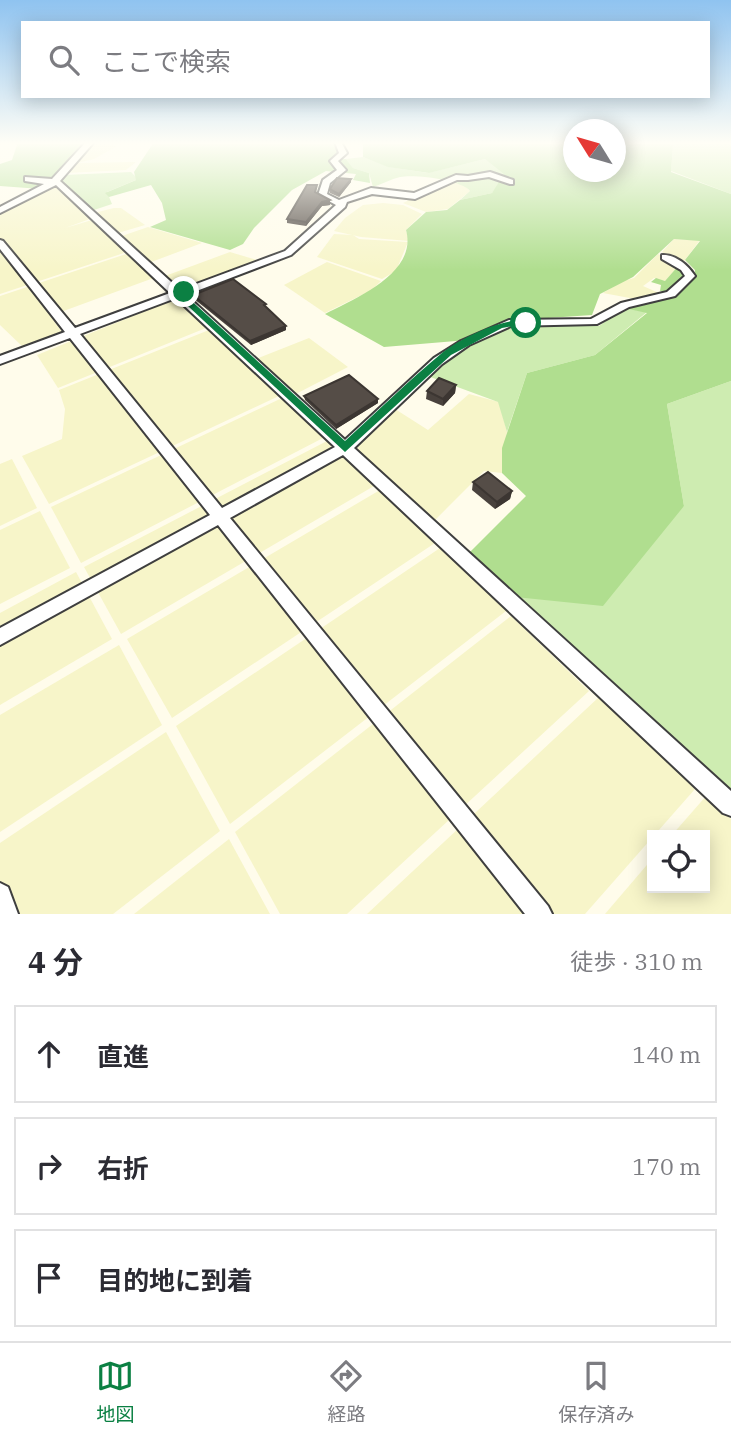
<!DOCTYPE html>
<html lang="ja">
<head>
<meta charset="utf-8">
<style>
	:root { --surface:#fff; --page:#f7f7f7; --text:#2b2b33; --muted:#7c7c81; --line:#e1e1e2; --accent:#0b8043 }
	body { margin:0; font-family:"IBM Plex Serif","Noto Sans JP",serif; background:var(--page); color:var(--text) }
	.controls { position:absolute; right:21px; bottom:21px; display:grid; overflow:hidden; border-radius:0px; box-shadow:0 4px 18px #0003 }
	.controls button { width:63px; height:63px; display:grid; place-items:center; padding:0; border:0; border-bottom:2px solid var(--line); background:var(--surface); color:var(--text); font:35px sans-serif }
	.compass { position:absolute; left:563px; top:119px; width:63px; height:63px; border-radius:50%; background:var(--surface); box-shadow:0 4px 18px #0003; rotate:307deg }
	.stop { position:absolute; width:21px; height:21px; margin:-16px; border:5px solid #0b8043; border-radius:50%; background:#fff }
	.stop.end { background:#0b8043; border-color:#fff; box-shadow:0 2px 7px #0008 }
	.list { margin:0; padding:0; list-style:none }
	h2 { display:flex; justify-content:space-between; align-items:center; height:91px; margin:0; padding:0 28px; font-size:30px }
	h2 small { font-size:23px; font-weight:400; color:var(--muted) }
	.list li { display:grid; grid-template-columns:46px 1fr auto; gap:21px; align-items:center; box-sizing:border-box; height:98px; margin:0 14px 14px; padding:0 14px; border:2px solid var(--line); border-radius:0px }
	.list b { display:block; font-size:26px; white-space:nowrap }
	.list em { font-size:23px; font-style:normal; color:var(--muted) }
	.icon { flex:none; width:38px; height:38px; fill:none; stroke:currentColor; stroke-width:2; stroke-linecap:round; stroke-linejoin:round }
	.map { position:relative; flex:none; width:731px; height:914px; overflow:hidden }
	.search { position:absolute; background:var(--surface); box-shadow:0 4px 18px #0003; left:21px; right:21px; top:21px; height:77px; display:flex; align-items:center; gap:18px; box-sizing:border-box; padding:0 24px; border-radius:0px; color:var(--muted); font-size:26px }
	.sheet { height:427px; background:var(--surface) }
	nav { display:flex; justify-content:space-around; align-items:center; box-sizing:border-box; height:98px; border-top:2px solid var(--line); background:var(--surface); font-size:19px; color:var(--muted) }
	nav a { display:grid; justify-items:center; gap:4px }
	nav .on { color:var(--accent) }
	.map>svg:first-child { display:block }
</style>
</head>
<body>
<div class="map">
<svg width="731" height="914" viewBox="0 0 731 914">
	<rect width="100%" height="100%" fill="#fffceb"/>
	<g fill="#f7f5c9">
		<path d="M94,142L117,146L94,159L77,163L136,162L126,170L65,173Z"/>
		<path d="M446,182L461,183L470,191L448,209L426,212L403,203Z"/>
		<path d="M54,184L90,219L65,228L92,220L127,252L0,294V212Z"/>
		<path d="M383,203L403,205L422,214L406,230L409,241L361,237L334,231L345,218L363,205Z"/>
		<path d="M114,208H121L145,225L118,233L94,213Z"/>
		<path d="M148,227L202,243L146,264L159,276L50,316L62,332L22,346L0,325V296L129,253L119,237Z"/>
		<path d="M334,234L353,235L359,239L408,242L396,271L382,279L317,257Z"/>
		<path d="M674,239L700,240L682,264L662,252Z"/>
		<path d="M230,252L260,261L184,292L165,276Z"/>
		<path d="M658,254L679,265L665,281L654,278L643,286L661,294L635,299L603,293L623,281L634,278Z"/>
		<path d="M327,262L381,281L372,290L325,313L284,285Z"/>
		<path d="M177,298L206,328L58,388L37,355Z"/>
		<path d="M209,330L279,396L49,504L22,456L62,439L65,409L59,390Z"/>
		<path d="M309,338L348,367L290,397L251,361Z"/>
		<path d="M469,394L499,402L507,432L502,473L484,471L435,520L355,448L395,409L428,430Z"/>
		<path d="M282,398L323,438L81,563L51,507Z"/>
		<path d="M327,441L374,486L121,634L84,567Z"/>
		<path d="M12,459L37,508L0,526V464Z"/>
		<path d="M380,490L435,543L172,718L127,639Z"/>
		<path d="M40,511L70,568L0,604V530Z"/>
		<path d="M440,548L506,611L230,824L176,726Z"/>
		<path d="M76,572L112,639L0,705V613Z"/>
		<path d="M511,616L589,691L347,914H280L235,832Z"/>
		<path d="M119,645L162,725L0,832V715Z"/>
		<path d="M599,697L695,789L585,914H367Z"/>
		<path d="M166,732L220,831L113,914H0V843Z"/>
		<path d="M707,795L731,819V914H605L652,859V888H705V835H672Z"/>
		<path d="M229,839L270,914H134Z"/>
	</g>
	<g fill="#ceecb1">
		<path d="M660,142H731V194L671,171L673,146Z"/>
		<path d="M363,157L390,167L428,173L485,159L507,174L492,193L460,200L470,191C462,180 415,174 400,177C391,179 382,184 373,187L369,173L353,168L346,159Z"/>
		<path d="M131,172L138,179L107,192L112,204L91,211L62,182L61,179L64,175Z"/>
		<path d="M624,308L647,312L595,355L527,373L507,432L498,402L425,375L453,354L503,329L530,326H599Z"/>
		<path d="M731,381V800L505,596L684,506L667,404Z"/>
	</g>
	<g fill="#b0de8f">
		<path d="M18,142H83L41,189L0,186V164L12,160Z"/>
		<path d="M154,142H340L343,150L335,159H346L353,168L369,173L370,183L353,180L356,174L326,171L292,190L254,228L243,244L230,250L150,227L166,220L162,203L151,185L109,197L105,193L136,180L134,172Z"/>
		<path d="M363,142H573L574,172H616V142H660L673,145L671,172L731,194V381L667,404L684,506L603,606L505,596L463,559L526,496L502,473V448L527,373L595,355L647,313L624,308L667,293L660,291L661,285L651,282L656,278L665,281L679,265L695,276V270L685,260L700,241L674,239L633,277L600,294L592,315L505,321L468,340L384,347L325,314C356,298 418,273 406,230L426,212L447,210L460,200L492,193L504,174L485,159L429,173L388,167L363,157Z"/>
	</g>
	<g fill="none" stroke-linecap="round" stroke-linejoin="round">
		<g stroke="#3f3f3f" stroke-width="4">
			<g id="minor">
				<path d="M86,142H94L60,181L180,290L285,251L336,205L318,195L323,180L337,170L330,161L339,153L335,142H341L347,153L338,161L346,170L330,183L327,194L339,200L371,188L414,193L456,175L468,176L490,172L513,180V184H510L489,177L468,180H457L415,199L372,194L347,202L345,207L291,255L186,295L345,440L434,358L461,341L509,320L591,319L621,303L667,292L685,276L681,270L662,259V255C675,254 688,265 695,276L675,296L629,307L597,324L511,326L469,345L442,364L354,448L731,791V816L723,813L343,455L230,518L548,906L552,914H525L218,525L0,645V628L210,515L70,338L0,364V356L65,332L0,249V240L3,241L75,328L170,293L56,185L0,213V207L44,184L25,181V177L52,179ZM176,298L335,447L222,508L80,334Z"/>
				<path d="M0,883L8,887L18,914H0Z"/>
			</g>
		</g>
		<use href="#minor" fill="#fff" fill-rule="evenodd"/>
	</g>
	<g fill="#49423d">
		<path d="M351,179V182L339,197L330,193V189Z"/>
		<path d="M317,185L316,192L330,200V205L322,206L306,226L287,223V219Z"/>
		<path d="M193,295L267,308L286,326V330L251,345L193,298Z"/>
		<path d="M456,385L455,393L443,406L426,399L427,391Z"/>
		<path d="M304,396L378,403L336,429L305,400Z"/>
		<path d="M473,482L512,491L510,499L495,509L472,490Z"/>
	</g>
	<g fill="#3c3632">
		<path d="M351,179V182L339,197V194Z"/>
		<path d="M330,200V205L322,206L306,226V222L322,202Z"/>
		<path d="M286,326V330L251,345L250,341Z"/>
		<path d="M456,385L455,393L443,406V399Z"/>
		<path d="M378,399V403L336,429V425Z"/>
		<path d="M512,491L510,499L495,509L497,502Z"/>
	</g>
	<g fill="#554d47" stroke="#3c3632" stroke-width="2">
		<path d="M337,178L351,179L339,194L330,189Z"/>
		<path d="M307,185H317L315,192L330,200L322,202L306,222L287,219Z"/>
		<path d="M233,279L266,304L264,305L286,326L250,341L193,295Z"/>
		<path d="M349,375L378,399L336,425L304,396Z"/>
		<path d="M439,378L456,385L443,399L427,391Z"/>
		<path d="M488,472L512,491L497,502L473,482Z"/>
	</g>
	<linearGradient id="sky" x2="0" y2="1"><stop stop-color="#8fc3f0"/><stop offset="0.53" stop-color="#fffef6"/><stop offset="1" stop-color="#fffef6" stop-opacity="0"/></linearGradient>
	<rect width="731" height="270" fill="url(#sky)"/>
	<path fill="#0b8043" d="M184,290L188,292L185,295L345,441C377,412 408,381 442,353C457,340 512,312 531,323L502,328L451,355L345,452L175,294Z"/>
</svg>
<div class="controls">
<button><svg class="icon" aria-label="locate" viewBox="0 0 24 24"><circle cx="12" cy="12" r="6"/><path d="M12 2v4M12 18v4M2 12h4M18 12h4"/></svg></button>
</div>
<svg class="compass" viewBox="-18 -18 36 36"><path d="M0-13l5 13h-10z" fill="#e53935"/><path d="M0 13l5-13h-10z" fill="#7c7c81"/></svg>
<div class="stop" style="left:526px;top:323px"></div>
<div class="stop end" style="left:184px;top:292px"></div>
<div class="search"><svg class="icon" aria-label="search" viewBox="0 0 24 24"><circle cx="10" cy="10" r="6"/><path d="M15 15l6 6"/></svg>ここで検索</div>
</div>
<section class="sheet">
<h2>4 分<small>徒歩 · 310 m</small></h2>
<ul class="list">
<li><svg class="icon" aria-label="ahead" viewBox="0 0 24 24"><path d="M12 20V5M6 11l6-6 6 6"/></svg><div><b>直進</b></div><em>140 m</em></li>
<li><svg class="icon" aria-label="right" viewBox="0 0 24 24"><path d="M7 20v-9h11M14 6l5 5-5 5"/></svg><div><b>右折</b></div><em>170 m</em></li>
<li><svg class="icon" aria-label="arrive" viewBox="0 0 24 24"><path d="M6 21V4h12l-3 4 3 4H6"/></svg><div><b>目的地に到着</b></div></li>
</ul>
</section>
<nav>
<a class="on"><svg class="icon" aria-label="map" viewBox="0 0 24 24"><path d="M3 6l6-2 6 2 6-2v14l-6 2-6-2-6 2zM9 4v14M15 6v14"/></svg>地図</a>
<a><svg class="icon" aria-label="directions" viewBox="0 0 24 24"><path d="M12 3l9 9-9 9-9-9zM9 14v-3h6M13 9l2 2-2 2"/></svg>経路</a>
<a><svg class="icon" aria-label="saved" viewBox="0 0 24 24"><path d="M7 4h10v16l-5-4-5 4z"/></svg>保存済み</a>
</nav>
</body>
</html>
